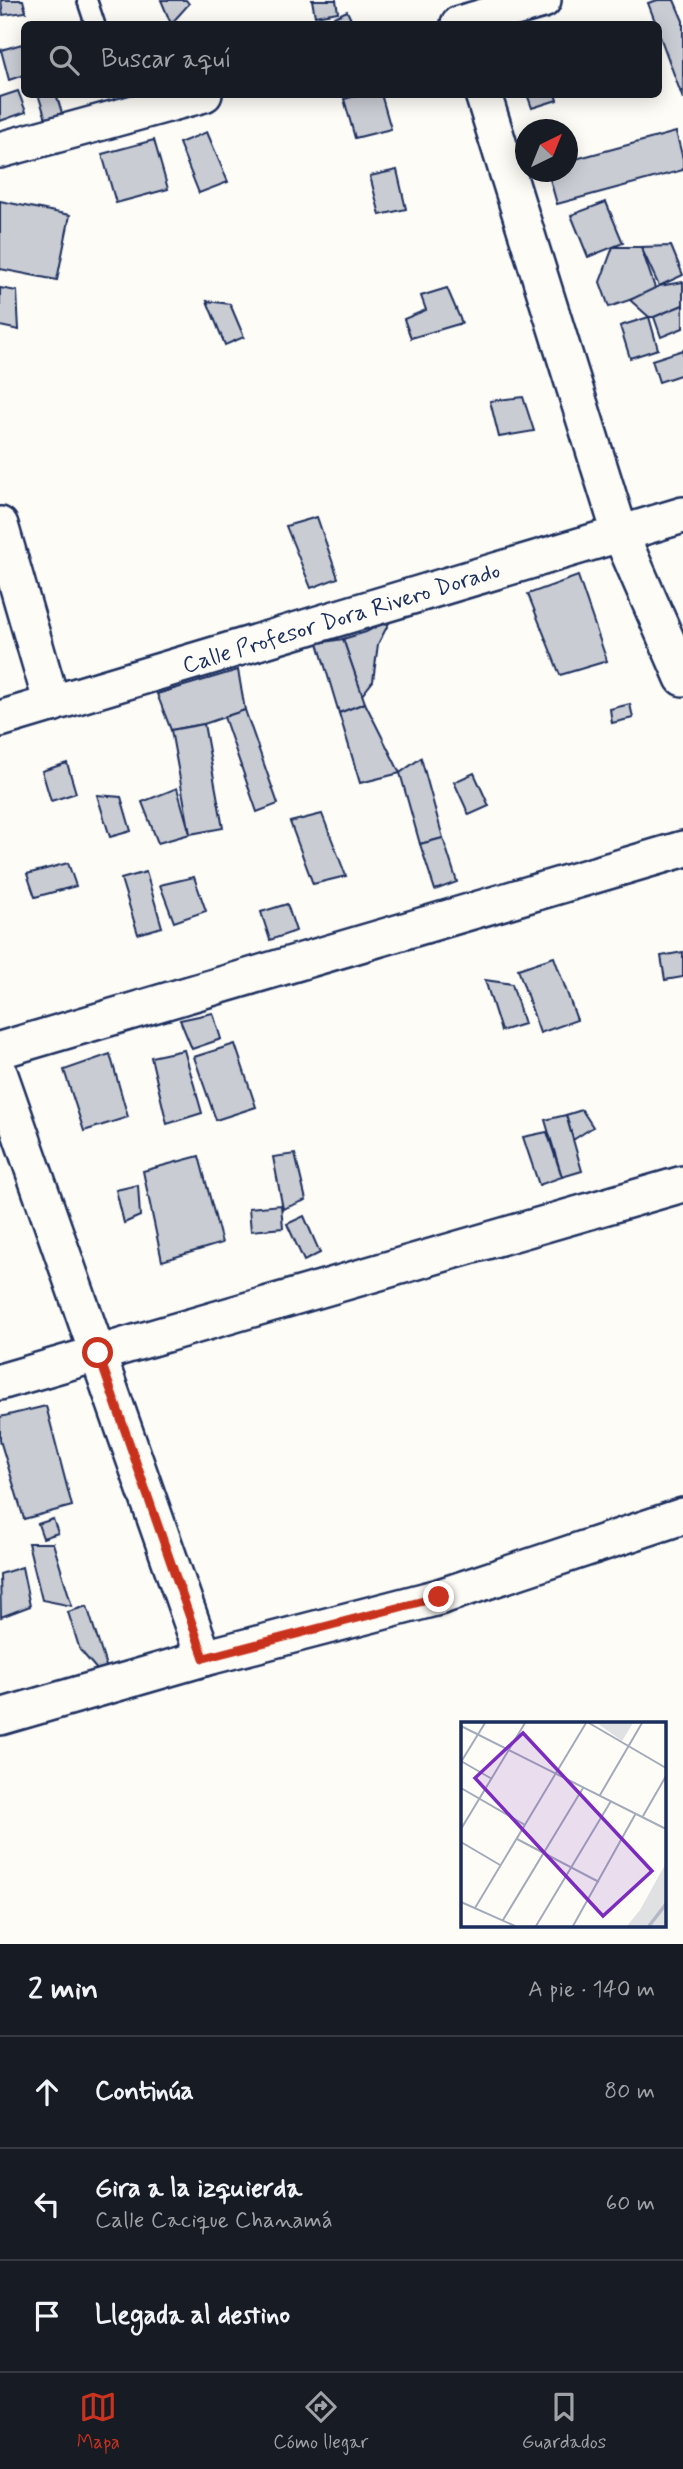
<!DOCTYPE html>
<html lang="es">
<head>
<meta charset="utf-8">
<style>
	:root { --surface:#171b24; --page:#242831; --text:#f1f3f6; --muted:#9ea1a6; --line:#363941; --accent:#c8321e }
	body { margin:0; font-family:Mynerve,sans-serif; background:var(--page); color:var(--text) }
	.compass { position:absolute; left:515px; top:119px; width:63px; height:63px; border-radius:50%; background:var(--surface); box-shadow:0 4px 18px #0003; rotate:43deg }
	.stop { position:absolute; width:21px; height:21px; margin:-16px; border:5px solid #c8321e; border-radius:50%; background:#fff }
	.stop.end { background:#c8321e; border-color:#fff; box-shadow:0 2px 7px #0008 }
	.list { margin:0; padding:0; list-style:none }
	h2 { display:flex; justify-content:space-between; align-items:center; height:91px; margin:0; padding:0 28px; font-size:30px }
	h2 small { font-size:23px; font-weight:400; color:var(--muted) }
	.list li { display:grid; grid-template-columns:46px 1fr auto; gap:21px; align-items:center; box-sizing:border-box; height:112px; padding:0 28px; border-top:2px solid var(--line) }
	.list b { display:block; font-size:26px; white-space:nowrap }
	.list p { margin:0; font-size:23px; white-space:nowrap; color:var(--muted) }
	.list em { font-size:23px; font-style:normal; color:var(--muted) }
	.icon { flex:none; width:38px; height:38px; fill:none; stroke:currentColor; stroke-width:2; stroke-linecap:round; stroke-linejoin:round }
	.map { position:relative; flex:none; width:683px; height:1944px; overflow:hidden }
	.search { position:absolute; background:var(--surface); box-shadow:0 4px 18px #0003; left:21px; right:21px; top:21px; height:77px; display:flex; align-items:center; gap:18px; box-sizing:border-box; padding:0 24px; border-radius:10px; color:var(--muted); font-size:26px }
	.sheet { height:427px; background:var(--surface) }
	nav { display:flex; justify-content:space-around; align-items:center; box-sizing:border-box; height:98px; border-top:2px solid var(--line); background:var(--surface); font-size:19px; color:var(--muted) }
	nav a { display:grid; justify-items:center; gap:4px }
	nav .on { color:var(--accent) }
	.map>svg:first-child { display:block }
</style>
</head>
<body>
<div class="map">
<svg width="683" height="1944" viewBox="0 0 683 1944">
	<rect width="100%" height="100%" fill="#fdfcf7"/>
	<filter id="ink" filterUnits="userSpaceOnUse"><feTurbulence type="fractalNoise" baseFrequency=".0143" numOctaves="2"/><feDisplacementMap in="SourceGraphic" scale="14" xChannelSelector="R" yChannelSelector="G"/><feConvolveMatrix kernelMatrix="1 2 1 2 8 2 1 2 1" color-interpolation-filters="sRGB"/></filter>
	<g filter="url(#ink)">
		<g fill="#c9ccd3" stroke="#1b2f5e" stroke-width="2">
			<path d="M1,0H23L26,12L3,15Z"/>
			<path d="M161,0H186L189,4L171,24Z"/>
			<path d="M312,0H336L338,12L315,16Z"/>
			<path d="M658,0H674L683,21V99L658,31V24H656L648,3Z"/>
			<path d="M347,11L353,24H338L334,17Z"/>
			<path d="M22,44L24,54V75L9,80L1,50Z"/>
			<path d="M18,91L26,112L0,121V97Z"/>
			<path d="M38,94H56L62,113L46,119Z"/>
			<path d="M363,94H381L391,129L355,138L344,99Z"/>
			<path d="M527,94H555L557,100L532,108Z"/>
			<path d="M207,132L228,182L199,193L179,143Z"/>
			<path d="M676,132L683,159V170L557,204L548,172H568V161Z"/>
			<path d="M154,140L168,189L116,203L102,154Z"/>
			<path d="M397,170L406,209L380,215L370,176Z"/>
			<path d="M0,201L70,215L57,280L0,269Z"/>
			<path d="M606,202L623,243L588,257L571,215Z"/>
			<path d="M671,246L683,275L659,286L641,247Z"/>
			<path d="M613,247H641L656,291L609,307L600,282Z"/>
			<path d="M683,282V305L654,317H649L630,300L659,286Z"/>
			<path d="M0,288L17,291L19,330L0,326Z"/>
			<path d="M447,288L462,323L411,338L404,319L426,310L421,296Z"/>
			<path d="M207,301L230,304L244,337L225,345Z"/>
			<path d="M683,305V328L661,337L654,317Z"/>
			<path d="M649,317L658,349L630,358L620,326Z"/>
			<path d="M683,350V374L659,382L652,360Z"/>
			<path d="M523,397L534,431L499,437L490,401Z"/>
			<path d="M317,517L338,578L311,588L286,526Z"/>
			<path d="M578,576L607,661L560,675L528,594Z"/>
			<path d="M391,619L378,644L373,681L362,695L343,639L366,632Z"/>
			<path d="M343,639L365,703L339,713L318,643Z"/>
			<path d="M238,670L245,710L204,724L171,730L157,694Z"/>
			<path d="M365,703L400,773L360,783L339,713Z"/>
			<path d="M630,704L633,718L612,723L610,709Z"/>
			<path d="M245,710L278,804L257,812L224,717Z"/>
			<path d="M204,724L223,828L190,834L171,730Z"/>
			<path d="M421,758L443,838L420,844L400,773Z"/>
			<path d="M67,763L76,793L51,801L42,771Z"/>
			<path d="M474,773L489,806L469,815L454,782Z"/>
			<path d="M177,788L190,834L158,843L142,802Z"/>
			<path d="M97,795L121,797L131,831L110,837Z"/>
			<path d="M322,814L346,876L313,884L290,822Z"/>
			<path d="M443,838L457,882L435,890L420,844Z"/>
			<path d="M68,863L76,886L35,897L27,874Z"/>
			<path d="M146,872L162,927L138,934L121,879Z"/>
			<path d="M194,877L206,911L174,922L160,885Z"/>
			<path d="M287,904L296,931L270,940L261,912Z"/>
			<path d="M683,952V977L665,980L661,956Z"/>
			<path d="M554,957L577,1020L540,1033L518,969Z"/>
			<path d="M485,980L512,984L524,1024L501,1031Z"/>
			<path d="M213,1013L221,1039L192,1049L180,1020Z"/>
			<path d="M235,1044L256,1107L216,1120L194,1057Z"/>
			<path d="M184,1050L202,1113L167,1124L151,1057Z"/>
			<path d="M110,1054L128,1117L84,1131L64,1070Z"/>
			<path d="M582,1110L593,1127L573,1140L566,1115Z"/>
			<path d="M566,1115L582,1171L562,1177L545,1120Z"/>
			<path d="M547,1132L562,1177L539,1185L523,1137Z"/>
			<path d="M295,1154L306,1200L283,1209L273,1157Z"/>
			<path d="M199,1156L222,1243L162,1261L143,1171Z"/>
			<path d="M138,1185L140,1216L124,1223L116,1190Z"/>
			<path d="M281,1205L283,1228L251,1231L249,1208Z"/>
			<path d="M304,1216L320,1253L304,1261L287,1224Z"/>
			<path d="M46,1406L72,1506L24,1519L0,1440V1417Z"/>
			<path d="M53,1519L58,1533L43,1538L38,1524Z"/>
			<path d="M28,1543H53L72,1606L42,1600Z"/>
			<path d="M22,1567L30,1606L1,1617L0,1574Z"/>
			<path d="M87,1606L106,1666L99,1672L80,1650L68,1612Z"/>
		</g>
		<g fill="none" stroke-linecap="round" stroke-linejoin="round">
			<g stroke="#1b2f5e" stroke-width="23">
				<path id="lane" d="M87,0L95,24"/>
			</g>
			<g stroke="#1b2f5e" stroke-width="40">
				<g id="street">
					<path d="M459,24L543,0"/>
					<path d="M483,94L620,533L683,678"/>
					<path d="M0,150L204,94"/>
					<path d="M0,525L52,704"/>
					<path d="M0,719L683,515"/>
					<path d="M0,1050L683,849"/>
					<path d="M0,1075L204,1658"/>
					<path d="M0,1382L683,1184"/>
					<path d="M0,1717L204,1658L439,1597L683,1516"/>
				</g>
			</g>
			<use href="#lane" stroke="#fdfcf7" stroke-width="18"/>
			<use href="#street" stroke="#fdfcf7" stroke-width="35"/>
		</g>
	</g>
	<g fill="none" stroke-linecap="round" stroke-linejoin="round" filter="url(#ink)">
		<path stroke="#c8321e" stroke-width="9" d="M98,1353L204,1658L439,1597"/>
	</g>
	<g text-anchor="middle" stroke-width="7" stroke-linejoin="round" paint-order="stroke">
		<g font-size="23" fill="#1b2f5e" stroke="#fdfcf7">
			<text transform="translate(341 617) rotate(-17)" y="8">Calle Profesor Dora Rivero Dorado</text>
		</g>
	</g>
	<g transform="translate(461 1722)">
		<rect width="205" height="205" fill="#fdfcf7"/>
		<path d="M136,1H172L161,19ZM205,141V204H166L179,188Z" fill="#e0e1e3"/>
		<path fill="none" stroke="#b3b8c5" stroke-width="3.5" d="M188,204L205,182"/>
		<path fill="none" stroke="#a3aaba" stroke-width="2" d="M128,1L205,46M0,4L205,107M0,39L31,57M0,40L24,1M0,66L64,103M139,73L181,1M182,94L205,54M0,107L64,1M56,117L138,160M0,120L39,143M0,180L54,204M14,186L125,1M42,198L122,66M75,204L150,79M112,204L175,91"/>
		<path fill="#7b2cbf" fill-opacity="0.15" stroke="#7b2cbf" stroke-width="3.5" d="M62,11L191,149L142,194L14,56Z"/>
		<rect width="205" height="205" fill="none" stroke="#1b2f5e" stroke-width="3.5"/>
	</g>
</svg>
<svg class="compass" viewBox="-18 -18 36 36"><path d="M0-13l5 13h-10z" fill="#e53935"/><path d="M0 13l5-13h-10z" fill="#9ea1a6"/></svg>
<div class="stop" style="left:98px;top:1353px"></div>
<div class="stop end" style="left:439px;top:1597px"></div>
<div class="search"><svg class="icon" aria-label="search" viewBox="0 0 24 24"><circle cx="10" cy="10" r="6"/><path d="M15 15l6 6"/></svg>Buscar aquí</div>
</div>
<section class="sheet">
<h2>2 min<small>A pie · 140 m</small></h2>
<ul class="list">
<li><svg class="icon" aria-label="ahead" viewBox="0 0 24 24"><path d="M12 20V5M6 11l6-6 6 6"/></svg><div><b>Continúa</b></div><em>80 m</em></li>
<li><svg class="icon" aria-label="left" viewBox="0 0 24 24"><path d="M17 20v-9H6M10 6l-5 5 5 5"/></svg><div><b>Gira a la izquierda</b><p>Calle Cacique Chanamá</p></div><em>60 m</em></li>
<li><svg class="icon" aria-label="arrive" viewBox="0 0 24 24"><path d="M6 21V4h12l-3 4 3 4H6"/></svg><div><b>Llegada al destino</b></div></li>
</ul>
</section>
<nav>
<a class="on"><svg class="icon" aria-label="map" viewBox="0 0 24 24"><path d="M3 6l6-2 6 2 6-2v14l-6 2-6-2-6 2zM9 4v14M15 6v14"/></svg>Mapa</a>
<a><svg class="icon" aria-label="directions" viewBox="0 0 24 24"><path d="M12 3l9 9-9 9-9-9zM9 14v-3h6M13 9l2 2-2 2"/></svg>Cómo llegar</a>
<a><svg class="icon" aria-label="saved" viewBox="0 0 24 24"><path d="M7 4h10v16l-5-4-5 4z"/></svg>Guardados</a>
</nav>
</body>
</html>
